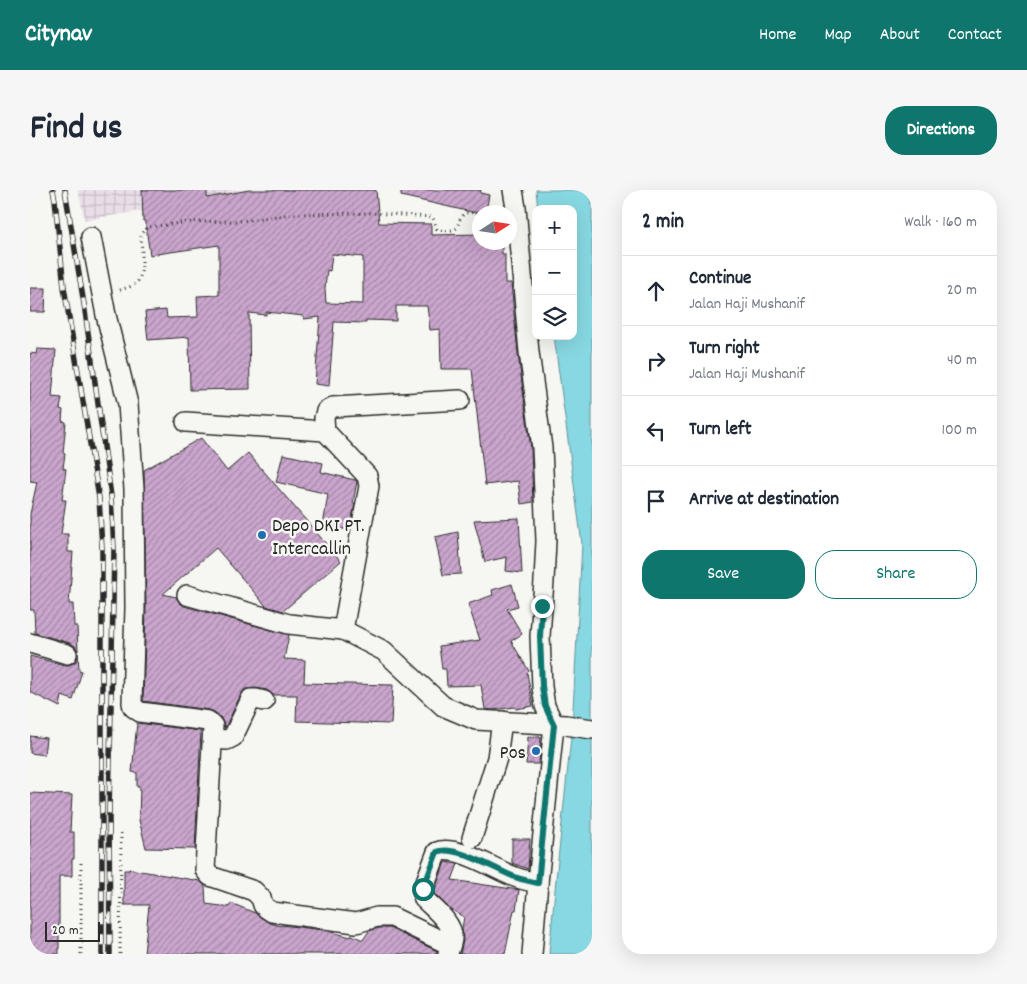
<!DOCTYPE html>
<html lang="en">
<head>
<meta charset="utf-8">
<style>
	:root { --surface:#fff; --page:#f6f6f7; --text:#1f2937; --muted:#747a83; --line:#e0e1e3; --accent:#0f766e }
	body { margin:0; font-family:Dekko,sans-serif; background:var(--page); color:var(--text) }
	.controls { position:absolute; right:15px; top:15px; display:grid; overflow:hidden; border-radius:10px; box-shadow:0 5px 20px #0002 }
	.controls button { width:45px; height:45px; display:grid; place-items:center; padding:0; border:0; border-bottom:1px solid var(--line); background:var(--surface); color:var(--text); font:25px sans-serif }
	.compass { position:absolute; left:442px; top:15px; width:45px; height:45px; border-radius:50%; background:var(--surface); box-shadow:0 5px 20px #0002; rotate:78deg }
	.scale { position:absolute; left:15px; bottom:12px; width:55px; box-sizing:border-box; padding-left:5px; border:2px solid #2b2b2b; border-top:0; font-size:14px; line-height:18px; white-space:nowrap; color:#2b2b2b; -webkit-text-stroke:4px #f6f6f2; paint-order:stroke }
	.stop { position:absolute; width:15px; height:15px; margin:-11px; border:4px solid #0f766e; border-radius:50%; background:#fff }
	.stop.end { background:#0f766e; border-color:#fff; box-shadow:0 1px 5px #0008 }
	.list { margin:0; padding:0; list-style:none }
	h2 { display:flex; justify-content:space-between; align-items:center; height:65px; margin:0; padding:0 20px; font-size:21px }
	h2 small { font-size:16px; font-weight:400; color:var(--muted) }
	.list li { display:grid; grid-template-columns:32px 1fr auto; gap:15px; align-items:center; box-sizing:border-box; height:70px; padding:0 20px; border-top:1px solid var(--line) }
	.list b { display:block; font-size:19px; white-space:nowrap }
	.list p { margin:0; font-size:16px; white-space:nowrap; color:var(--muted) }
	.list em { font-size:16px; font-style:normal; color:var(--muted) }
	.actions { display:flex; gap:10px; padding:15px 20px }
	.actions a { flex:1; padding:11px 0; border:1px solid var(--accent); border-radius:20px; text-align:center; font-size:18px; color:var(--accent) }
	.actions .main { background:var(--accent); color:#fff }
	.icon { flex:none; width:28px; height:28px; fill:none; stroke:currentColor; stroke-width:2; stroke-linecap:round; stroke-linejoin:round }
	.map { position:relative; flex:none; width:562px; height:764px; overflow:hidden; border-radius:20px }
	header { display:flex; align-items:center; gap:30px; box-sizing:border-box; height:70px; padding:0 25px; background:var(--accent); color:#fff }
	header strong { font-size:24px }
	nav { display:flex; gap:28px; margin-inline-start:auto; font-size:18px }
	.intro { display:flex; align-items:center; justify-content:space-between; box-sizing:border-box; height:120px; padding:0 30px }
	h1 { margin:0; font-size:35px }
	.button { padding:12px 22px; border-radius:20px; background:var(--accent); color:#fff; font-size:18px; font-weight:700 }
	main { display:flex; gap:30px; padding:0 30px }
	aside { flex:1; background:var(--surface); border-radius:20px; box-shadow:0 5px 20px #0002 }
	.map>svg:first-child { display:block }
</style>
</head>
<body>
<header>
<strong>Citynav</strong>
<nav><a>Home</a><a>Map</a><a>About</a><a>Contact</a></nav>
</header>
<div class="intro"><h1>Find us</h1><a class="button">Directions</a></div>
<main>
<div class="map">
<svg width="562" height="764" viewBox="0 0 562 764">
	<defs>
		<pattern id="industrial-grid" width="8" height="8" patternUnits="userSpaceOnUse" patternTransform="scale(1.25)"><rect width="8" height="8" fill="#e9dee7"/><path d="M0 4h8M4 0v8" fill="none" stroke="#c8bfc6"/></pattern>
		<pattern id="building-hatch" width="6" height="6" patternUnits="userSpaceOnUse" patternTransform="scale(1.25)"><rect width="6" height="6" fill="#caa5cd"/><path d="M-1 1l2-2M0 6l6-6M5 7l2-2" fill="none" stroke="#a487a7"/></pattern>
	</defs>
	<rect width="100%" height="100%" fill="#f6f6f2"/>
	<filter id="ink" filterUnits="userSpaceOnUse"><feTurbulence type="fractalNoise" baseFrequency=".02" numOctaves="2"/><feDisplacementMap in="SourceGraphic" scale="10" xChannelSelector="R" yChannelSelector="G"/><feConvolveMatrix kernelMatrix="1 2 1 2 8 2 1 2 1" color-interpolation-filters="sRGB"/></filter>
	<g filter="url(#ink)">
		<path fill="url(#industrial-grid)" d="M48,0H240L55,30Z"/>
		<path fill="#87d8e2" stroke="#629399" d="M506,0H562V764H519L526,689L542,538L552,354L524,146H543V19H508Z"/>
		<g fill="url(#building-hatch)" stroke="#2b2b2b" fill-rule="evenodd">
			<path d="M112,0H177V8L219,0H346L349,33L401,34V45L450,44V52H472V64H475V93H481L488,164L501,259L503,312L491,314L488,291L455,295L442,179H411L410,139L400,140L397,116H366V131L336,130V133L304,132L299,196L285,194L290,127L274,129V126L236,122V125L219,123L220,199L160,200L159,147L118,150L115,122L136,120L137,128L168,127L167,106L189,105V55L120,65L115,31H113ZM302,64L333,67V114L296,113L295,98L297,80L300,81Z"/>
			<path d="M371,0H451L450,3L459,5L456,21L450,20V24L371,6Z"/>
			<path d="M0,98H16L15,122H0Z"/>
			<path d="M7,159L26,160L22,207L32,208L30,219L33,220L32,231L36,232L33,263L35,264L33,278L36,279L32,310H36L31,344H38V362H43L39,414H43L44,436H47L48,461L45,456L40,453L5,443L4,420H0V324L7,292L0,291V163L6,164Z"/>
			<path d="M171,248L197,281L218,263L311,371L253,421L236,416L186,358L133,404L146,407L149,412L154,416L259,445L254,469L275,470L274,493L363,495L361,534L266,531L267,505H243L237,500L226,498L215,499L211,504L195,538L191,528L186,523L180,520L113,511L116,418L114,280Z"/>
			<path d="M253,264L293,273L291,282L325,290L327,291L323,313H325L320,340L293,336L298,304L246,292Z"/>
			<path d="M489,328L492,383L476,381L477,367L455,372L444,330Z"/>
			<path d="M428,342L431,384L413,385L405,347Z"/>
			<path d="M482,394L488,416L477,419L492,444L481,451L499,481L497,483L503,516L486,519L485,517L463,520L455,519L451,495L417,496L416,479H412L409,456L450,450L438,414L463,405L462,400Z"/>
			<path d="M48,463L49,480L52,481L43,510L32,506L30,517L0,502V466L34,475H39L45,472L48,468Z"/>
			<path d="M107,533L171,541L165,659L116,658L109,630L110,597H107V583L102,582Z"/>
			<path d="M0,546L16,548L14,565L0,563Z"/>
			<path d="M498,547H511L509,574H496Z"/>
			<path d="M0,603L42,605L40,642H44V669H42V686H29V764H0Z"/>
			<path d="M482,649H500L498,679L482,673Z"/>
			<path d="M415,672L428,674L422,690L489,700L486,720H484L475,764H430L433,751L432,738L434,727L420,719L404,703Z"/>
			<path d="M99,679L170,691L175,696L176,714L199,717L201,713L225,723L230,727L240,733L251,736V735L293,740L321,747L322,745L333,750L339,741L349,738H359L407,761V764H114L119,715H94V680H99Z"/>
		</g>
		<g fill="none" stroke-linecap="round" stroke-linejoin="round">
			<g stroke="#2b2b2b" stroke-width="22">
				<g id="minor">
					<path d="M483,0L486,18L499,162L512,258L514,302L516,351L514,391L510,446L512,497L515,516L524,535L508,693L502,764"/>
					<path d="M61,47L76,125L98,214L104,299L105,418L102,513L103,517L110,522L178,531L183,536L175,680L180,686L224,701L231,708L233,715L236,718L242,722L326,733L347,727H362L420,755"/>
					<path d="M156,232L295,241"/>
					<path d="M157,405L259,434L313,440L354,461L413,516L446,530L536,535L562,539"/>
					<path d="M313,440L339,296L337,286L326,274L295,241L294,228L296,221L303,217L430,210"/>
					<path d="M0,453L37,464"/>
					<path d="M183,549L197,550L203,547L221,509H226L234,511"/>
					<path d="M442,648L467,568L472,531"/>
					<path d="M418,764C419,759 422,753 422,748C424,734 404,719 394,709L393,705V699L407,662C426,654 466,680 485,687C492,690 500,691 508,693"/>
				</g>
			</g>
			<g stroke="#2b2b2b" stroke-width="3" stroke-dasharray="1 4" stroke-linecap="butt">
				<path d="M455,22L470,21"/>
				<path d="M90,100C95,98 101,97 105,94C116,86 111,56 111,44L115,39L119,37L158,32L211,31L262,24L342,23L402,27L404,30L407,39C413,42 422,41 427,38C432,22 433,22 450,23"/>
				<path d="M51,764V671"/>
				<path d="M90,764L91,642"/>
			</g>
			<use href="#minor" stroke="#f6f6f2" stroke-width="19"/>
			<g stroke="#2b2b2b" stroke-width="5.5">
				<g id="rail">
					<path d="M23,0L25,10L34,97L69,308L72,358V764"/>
					<path d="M35,0L54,114L81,306L84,358L79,624L80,764"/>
				</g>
			</g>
			<use href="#rail" stroke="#f6f6f2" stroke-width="4" stroke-dasharray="11" stroke-linecap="butt"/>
		</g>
	</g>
	<g fill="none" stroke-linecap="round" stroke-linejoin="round" filter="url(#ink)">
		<path stroke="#0f766e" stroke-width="6" d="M393,699L407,662C425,654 466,680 485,687C492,690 500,691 508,693L524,535L515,516L512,496L510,446L512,416"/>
	</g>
	<g fill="#1f6fb2" stroke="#f6f6f2" stroke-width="2">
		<circle cx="232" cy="345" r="5"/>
		<circle cx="506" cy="561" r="5"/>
	</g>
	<g text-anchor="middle" stroke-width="5" stroke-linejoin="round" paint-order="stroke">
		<g font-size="20" fill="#2b2b2b" stroke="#f6f6f2" text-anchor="start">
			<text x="242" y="341">Depo DKI PT.<tspan x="242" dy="23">Intercallin</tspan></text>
			<text x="496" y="568" text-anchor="end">Pos</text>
		</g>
	</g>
</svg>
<div class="controls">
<button>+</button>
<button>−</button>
<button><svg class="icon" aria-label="layers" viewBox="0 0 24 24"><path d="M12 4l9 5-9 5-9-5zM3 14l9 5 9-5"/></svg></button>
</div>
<svg class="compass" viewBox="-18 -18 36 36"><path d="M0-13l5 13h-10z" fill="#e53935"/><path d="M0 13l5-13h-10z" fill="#747a83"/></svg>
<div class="scale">20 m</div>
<div class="stop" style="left:393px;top:699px"></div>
<div class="stop end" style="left:512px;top:416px"></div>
</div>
<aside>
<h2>2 min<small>Walk · 160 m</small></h2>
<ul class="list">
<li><svg class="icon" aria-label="ahead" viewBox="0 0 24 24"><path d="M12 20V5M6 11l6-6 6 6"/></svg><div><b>Continue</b><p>Jalan Haji Mushanif</p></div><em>20 m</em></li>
<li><svg class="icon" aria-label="right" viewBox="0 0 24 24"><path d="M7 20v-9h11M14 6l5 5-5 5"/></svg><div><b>Turn right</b><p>Jalan Haji Mushanif</p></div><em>40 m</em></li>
<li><svg class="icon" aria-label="left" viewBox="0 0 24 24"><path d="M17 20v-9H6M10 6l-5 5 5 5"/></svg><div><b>Turn left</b></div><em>100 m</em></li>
<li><svg class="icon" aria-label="arrive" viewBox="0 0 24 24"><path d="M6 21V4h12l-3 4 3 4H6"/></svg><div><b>Arrive at destination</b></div></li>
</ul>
<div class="actions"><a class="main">Save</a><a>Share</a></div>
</aside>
</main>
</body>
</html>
